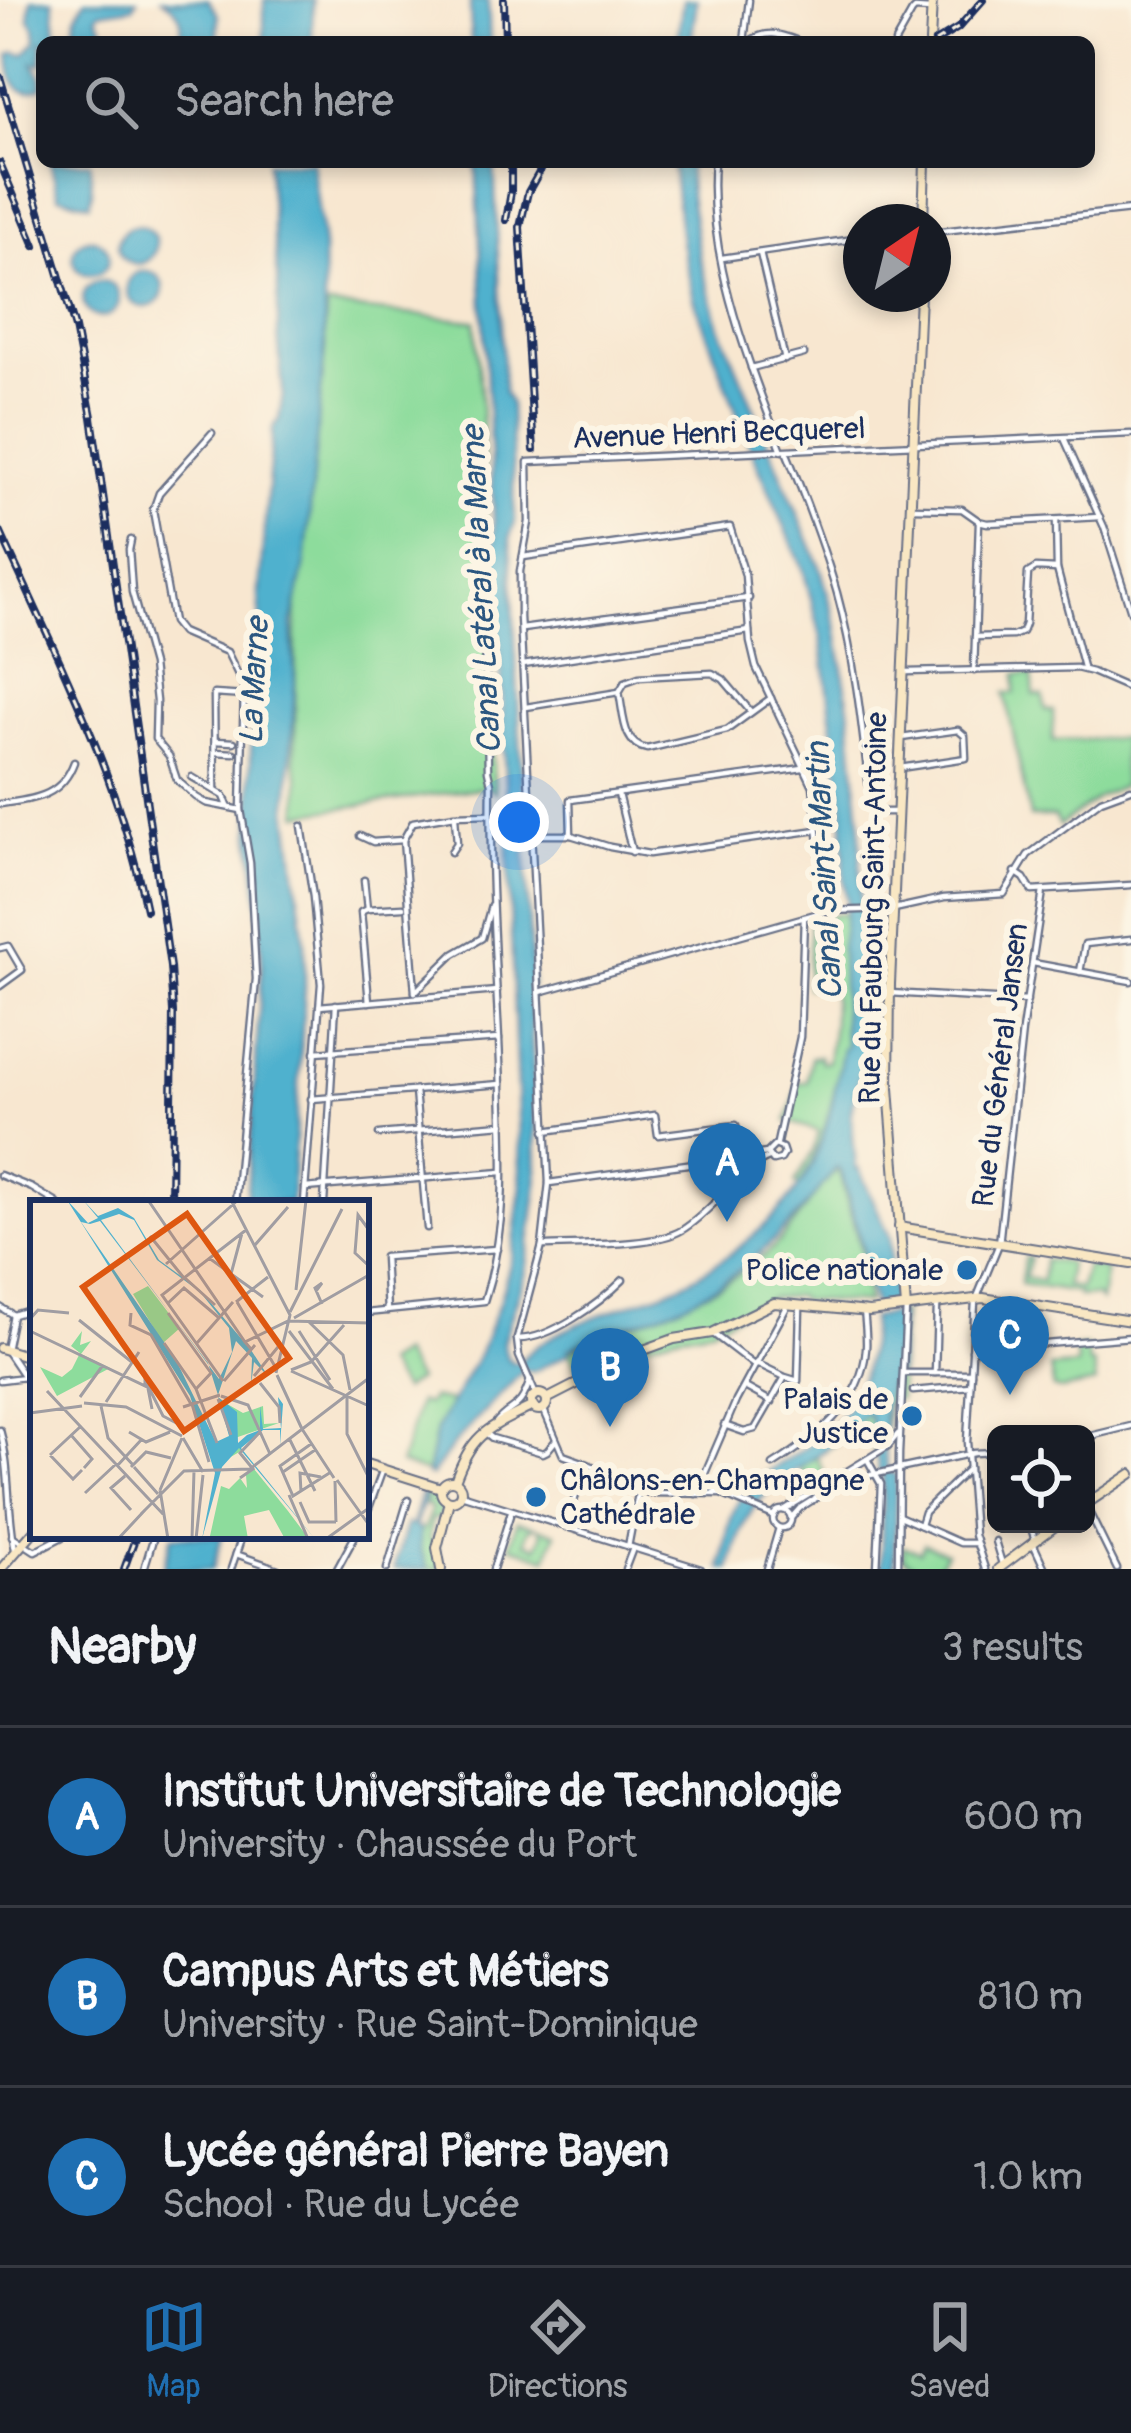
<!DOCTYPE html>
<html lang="en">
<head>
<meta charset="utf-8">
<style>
	:root { --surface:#171b24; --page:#242831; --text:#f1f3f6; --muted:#9ea1a6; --line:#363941; --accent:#1f6fb2 }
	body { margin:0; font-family:Pangolin,sans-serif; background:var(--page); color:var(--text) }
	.controls { position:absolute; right:36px; bottom:36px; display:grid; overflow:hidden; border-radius:18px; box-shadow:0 6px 18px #0003 }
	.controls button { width:108px; height:108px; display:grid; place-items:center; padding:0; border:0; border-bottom:3px solid var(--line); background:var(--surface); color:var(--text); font:60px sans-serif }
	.compass { position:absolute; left:843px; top:204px; width:108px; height:108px; border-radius:50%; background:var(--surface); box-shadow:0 6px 18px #0003; rotate:35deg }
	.you { position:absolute; left:519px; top:822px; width:42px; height:42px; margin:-30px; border:9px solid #fff; border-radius:50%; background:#1a73e8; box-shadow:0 0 0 18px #1a73e833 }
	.badge { display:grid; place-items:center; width:78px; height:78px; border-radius:50%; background:var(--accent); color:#fff; font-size:39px; font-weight:700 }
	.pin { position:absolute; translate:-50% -99px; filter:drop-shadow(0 3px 6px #0008) }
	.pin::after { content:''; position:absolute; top:63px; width:42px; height:36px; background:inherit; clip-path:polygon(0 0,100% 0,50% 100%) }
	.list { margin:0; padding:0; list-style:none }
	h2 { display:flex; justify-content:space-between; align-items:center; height:156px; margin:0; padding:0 48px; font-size:51px }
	h2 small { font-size:39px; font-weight:400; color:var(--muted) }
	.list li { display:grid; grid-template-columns:78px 1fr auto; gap:36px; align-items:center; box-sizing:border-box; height:180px; padding:0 48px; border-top:3px solid var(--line) }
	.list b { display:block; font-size:45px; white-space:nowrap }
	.list p { margin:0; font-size:39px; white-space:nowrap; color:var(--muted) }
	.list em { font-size:39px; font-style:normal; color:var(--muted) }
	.icon { flex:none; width:66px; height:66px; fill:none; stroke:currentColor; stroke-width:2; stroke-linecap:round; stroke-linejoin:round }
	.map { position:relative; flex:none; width:1131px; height:1569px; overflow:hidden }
	.search { position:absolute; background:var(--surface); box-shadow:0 6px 18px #0003; left:36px; right:36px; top:36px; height:132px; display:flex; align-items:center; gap:30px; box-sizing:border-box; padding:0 42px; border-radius:18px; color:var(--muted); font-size:45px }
	.sheet { height:696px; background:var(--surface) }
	nav { display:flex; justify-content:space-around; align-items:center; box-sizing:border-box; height:168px; border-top:3px solid var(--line); background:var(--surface); font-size:33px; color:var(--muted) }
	nav a { display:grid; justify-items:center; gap:6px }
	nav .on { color:var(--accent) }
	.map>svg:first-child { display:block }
</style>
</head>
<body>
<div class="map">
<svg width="1131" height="1569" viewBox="0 0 1131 1569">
	<rect width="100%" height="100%" fill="#fcf5e5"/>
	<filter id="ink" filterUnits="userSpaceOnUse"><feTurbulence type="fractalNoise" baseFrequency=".00833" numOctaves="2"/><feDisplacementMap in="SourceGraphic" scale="24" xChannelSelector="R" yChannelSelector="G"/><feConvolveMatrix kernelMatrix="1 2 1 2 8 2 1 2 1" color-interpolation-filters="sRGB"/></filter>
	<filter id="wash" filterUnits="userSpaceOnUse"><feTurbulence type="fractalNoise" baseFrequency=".004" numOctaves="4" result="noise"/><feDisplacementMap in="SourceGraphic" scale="48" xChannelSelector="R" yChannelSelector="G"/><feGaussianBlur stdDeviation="2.7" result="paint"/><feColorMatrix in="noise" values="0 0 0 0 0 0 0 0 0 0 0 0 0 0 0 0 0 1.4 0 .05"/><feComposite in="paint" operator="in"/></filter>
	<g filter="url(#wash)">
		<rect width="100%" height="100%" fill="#f8e7d0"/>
		<g fill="#8ddc9c" stroke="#54867d" stroke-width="3">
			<path d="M327,306L475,321L481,392L492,678L486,673L495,792L487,787L299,814V780L295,761L296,594Z"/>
			<path d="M1016,674H1032L1034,695L1043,696L1045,710L1053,711V741L1123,738V786L1099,797L1059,826L1054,817H1030L1005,693H1015Z"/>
			<path d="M836,914H847L841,948L844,1035L847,1046L843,1050C833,1098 825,1144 799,1187L795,1183L813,1151L818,1131L787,1121L799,1082H807L811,1057L819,1056L821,1062L828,1061L833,1024V986L807,987L810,923Z"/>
			<path d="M838,1169L861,1251L867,1303L801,1300L797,1296L770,1298L709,1329L671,1336L634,1347L587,1372L583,1365L577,1368L569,1352C635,1318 708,1304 766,1254C794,1230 811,1194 838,1169Z"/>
			<path d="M1025,1257L1030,1258L1025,1278L1042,1281L1044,1260L1069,1263L1066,1286L1080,1288L1086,1266L1106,1269L1101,1301L1096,1296L1079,1297V1293L1020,1284Z"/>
			<path d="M902,1312L899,1398L887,1404L885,1439H882L884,1400L892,1374L896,1313Z"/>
			<path d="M1087,1347L1089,1364L1094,1365L1096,1383L1061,1390L1053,1388L1050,1368L1077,1366L1076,1348Z"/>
			<path d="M401,1354L417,1380L402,1390L385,1364Z"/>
			<path d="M431,1398L452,1402L436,1430L427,1473L400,1464L419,1402L428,1404Z"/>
			<path d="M871,1413L876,1447L873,1449L863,1423L817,1457L826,1478L813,1486L811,1475L803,1473L800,1468L832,1445L862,1416Z"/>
			<path d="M429,1492L437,1495L443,1503L439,1518L432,1519L430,1539L437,1546L441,1569H428L419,1547L420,1529H425L431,1508L425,1505Z"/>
			<path d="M517,1521L535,1526L528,1531L525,1542L537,1547L542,1535L539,1528L556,1533L547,1558L510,1546Z"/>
			<path d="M924,1544L946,1552L937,1567L941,1569H922L903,1559V1546L920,1552Z"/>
		</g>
		<g fill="#50b1ce" stroke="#367096" stroke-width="3">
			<path d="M31,0H53L57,42H42V64L33,63L42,77V87C16,101 10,78 9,55L15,52L24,54L36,41L35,28L29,19Z"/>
			<path d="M85,0H137L133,7L100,12L97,16L104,30L98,42H79L74,38L76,16Z"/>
			<path d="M163,0H208L218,15V42H190L181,32C184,16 175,8 163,0Z"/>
			<path d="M264,0H313L312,42H264Z"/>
			<path d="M470,0H488L490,42H471Z"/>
			<path d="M683,0H697L691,42H677Z"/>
			<path d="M50,162H90L92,192L89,204L59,196Z"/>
			<path d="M267,162H312L323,246L325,347L305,563L292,623L295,683L288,808L305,943V988L291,1203H246L262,966L258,895L251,836V750L260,618L259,593L273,428L279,419L283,393L278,335V280Z"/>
			<path d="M476,162H494L504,392L510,403L515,523L510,536L532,981L530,994L538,1185L526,1272L503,1342L507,1358L514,1363L520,1362C538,1338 587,1320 616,1309C641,1299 670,1292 693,1278C738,1252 788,1212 812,1165C829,1128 835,1088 843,1049L847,1046L844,1035L841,948L847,903L844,879L843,808L821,636L803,569L747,440L694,299L681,242L672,162H688L690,195L699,256L720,327L821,569L836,624L850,713L860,820L861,961L866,1008L865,1053L851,1111L856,1169H859L890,1237L891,1285L895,1304L874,1307L865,1272L863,1250L841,1171L837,1167C792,1226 744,1278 674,1308C638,1323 603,1331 568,1349L569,1353L533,1372L524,1370L453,1445L431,1476L427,1475L436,1430L480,1352L499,1303L512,1257L521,1190L499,624Z"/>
			<circle cx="137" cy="245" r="19"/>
			<circle cx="91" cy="257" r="18"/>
			<circle cx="145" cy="289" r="18"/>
			<circle cx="101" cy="299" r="18"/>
			<path d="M896,1313L900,1317L898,1373L892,1374C886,1393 881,1409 884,1429L881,1430L888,1471L896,1475L894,1569H881L883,1477L879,1472L869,1413C853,1421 841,1438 826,1449C767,1493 749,1492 730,1569H721C726,1545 727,1518 741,1497C753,1478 774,1468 792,1456C850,1420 868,1387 871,1318Z"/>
			<path d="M422,1490L426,1491L415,1527L420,1529V1548L428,1569H394L406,1524L412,1525Z"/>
			<path d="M172,1536H222L213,1569H163Z"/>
		</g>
	</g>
	<g filter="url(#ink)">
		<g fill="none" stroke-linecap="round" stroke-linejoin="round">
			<g stroke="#686f86" stroke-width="9">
				<g id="street">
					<path d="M744,42L749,0"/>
					<path d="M749,42C767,28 782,35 801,42"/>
					<path d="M895,42L912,12L915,9L930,10"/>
					<path d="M714,162C706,258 749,363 782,451"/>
					<path d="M933,232L1131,210"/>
					<path d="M760,253L785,360"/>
					<path d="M722,258L861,238"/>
					<path d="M751,368L804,354"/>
					<path d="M212,433L159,493L153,510L173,622L181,632L227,652L244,687L241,810L250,863L256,979L235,1203"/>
					<path d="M1064,438L1104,527L1131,612"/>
					<path d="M786,451C805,498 823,544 837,593C856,662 863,735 871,806L877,812H898"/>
					<path d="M913,508L962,509L979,521L987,523L1100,517"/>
					<path d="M1056,520L1057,569L1083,667"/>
					<path d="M131,540L129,550L132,592L152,665L156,701L155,739L169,756L177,780L196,797L206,803L241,810"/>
					<path d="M523,557L730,527L745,575L750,642L756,667L813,786L826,911"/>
					<path d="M522,629L749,598"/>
					<path d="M975,637L1013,636L1022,632L1025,624L1028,573L1036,568L1057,569"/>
					<path d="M523,665L749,631"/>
					<path d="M974,671L979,521"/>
					<path d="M907,672L1076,668L1092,672L1131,689"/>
					<path d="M619,692L625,682L639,677L712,673L723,679L751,712"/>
					<path d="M526,707L619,692C624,714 622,745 647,749L727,730L771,698"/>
					<path d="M215,741L234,742"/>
					<path d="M215,752L234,753"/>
					<path d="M900,768L966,758L965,736L958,730L901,738"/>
					<path d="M192,777L224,796L228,806"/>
					<path d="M215,790L214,694L245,696"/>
					<path d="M618,794L632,852"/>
					<path d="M0,804C33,799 61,798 74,762"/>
					<path d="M302,826L313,897L321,984L304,1203"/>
					<path d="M533,835H571L610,847L649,854L817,830"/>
					<path d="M571,835L570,800L803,768"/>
					<path d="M360,836L373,842L403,840L413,822L455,815L491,814"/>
					<path d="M403,840L415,992"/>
					<path d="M451,852L457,843L455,817"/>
					<path d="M1015,872L1024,878L1032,891L1131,885"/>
					<path d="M364,880L367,909"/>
					<path d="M0,948L8,946L22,970L0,986"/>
					<path d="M1033,963L1131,981"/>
					<path d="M1080,972L1085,944L1131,939"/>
					<path d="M415,992L454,954L482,938L491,906"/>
					<path d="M540,992L826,911L894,909L944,898L1004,894L1028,855L1101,800L1131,789"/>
					<path d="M890,993L1027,1001"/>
					<path d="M369,1002L361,912L367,909L403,907"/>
					<path d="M319,1006L497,991"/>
					<path d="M315,1052L499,1039"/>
					<path d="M415,1091L427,1228"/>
					<path d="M311,1099L501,1084"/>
					<path d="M545,1131L655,1115L658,1135L736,1125L740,1154"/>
					<path d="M379,1134L503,1124"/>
					<path d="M777,1143L800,1037L804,917"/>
					<path d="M0,1175L32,1188L57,1203"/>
					<path d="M549,1183L767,1153L775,1145L782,1148L784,1154L781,1159L773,1161L767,1153"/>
					<path d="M305,1188L502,1172"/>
					<path d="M324,1203L336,1004"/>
					<path d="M542,1246C577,1244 654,1247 682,1230C712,1212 741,1168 769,1158"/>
					<path d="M0,1307L13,1315L33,1309"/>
					<path d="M387,1311L384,1257L497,1249"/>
					<path d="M366,1313L484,1301C510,1222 503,1144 500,1062C496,970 489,876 491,784L488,771L486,670L481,624"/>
					<path d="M13,1315L6,1350L33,1390"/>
					<path d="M712,1333L755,1366"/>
					<path d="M517,1339C550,1340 600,1303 623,1280"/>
					<path d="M972,1350L1131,1337"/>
					<path d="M756,1363L783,1376"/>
					<path d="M904,1373H971"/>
					<path d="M935,1373L937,1307"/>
					<path d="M0,1380L33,1376"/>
					<path d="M745,1387L772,1402"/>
					<path d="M913,1391L970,1386"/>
					<path d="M536,1395L519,1356L517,1339L542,1246L549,1183L520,617V571L529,522L528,462L1131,434"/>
					<path d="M543,1408L563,1455L588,1464L648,1493L721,1494L774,1516"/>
					<path d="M494,1425C511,1402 519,1415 530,1380"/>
					<path d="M724,1425L744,1432L755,1429L785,1377L798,1381L800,1308"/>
					<path d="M0,1430C11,1470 7,1510 15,1549"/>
					<path d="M487,1434L492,1438L543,1453L547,1451L556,1440"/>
					<path d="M1086,1437L1131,1426"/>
					<path d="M867,1459L881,1484L877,1569"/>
					<path d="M773,1465C816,1438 862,1404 866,1349C867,1337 865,1323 864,1310"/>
					<path d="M704,1475L710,1487L719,1492"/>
					<path d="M461,1494L701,1569"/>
					<path d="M696,1494L736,1401L788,1305"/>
					<path d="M1086,1506L1117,1569"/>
					<path d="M784,1510L888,1446L898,1434"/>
					<circle cx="782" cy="1519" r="9"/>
					<path d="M366,1516L383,1469"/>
					<path d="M899,1516L960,1543H976"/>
					<path d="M791,1518L800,1508L843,1481L974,1453L996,1452"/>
					<path d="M1030,1524L1035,1541"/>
					<path d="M920,1525L924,1512L969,1468"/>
					<path d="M564,1526L588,1465"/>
					<path d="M12,1536L35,1551L64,1536"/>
					<path d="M995,1541L1002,1564"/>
					<path d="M1033,1543L1045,1569"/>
					<path d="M628,1547L639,1489"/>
					<path d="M236,1554L278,1569"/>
					<path d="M144,1569L154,1536"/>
					<path d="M231,1569L242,1536"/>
					<path d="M337,1569L355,1536"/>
					<path d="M387,1569L408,1500"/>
					<path d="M493,1569L511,1512"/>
					<path d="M625,1569L633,1548"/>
					<path d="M767,1569L779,1528"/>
					<path d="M898,1569L899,1453L906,1308"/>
					<path d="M985,1569L974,1535L967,1442L975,1302L999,1244L1022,1031L1043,891"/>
				</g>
			</g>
			<g stroke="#686f86" stroke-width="12">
				<g id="secondary">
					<path d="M930,42L932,0"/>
					<path d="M923,222L925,162"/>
					<path d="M899,1227L1131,1264"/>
					<path d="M906,1308L889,1088L890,984L920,294"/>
					<path d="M0,1348L33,1358"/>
					<circle cx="539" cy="1402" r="8"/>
					<path d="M547,1399L641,1351L674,1339L712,1333L774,1303L869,1312L983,1298L1131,1321"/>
					<path d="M366,1464L441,1488"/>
					<circle cx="451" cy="1491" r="10"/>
					<path d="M455,1481C472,1432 489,1428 533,1406"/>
					<path d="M1086,1504L1131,1474"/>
					<path d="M1,1569L33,1532"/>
					<path d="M441,1569L437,1548L449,1501"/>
					<path d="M998,1569L1058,1524"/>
				</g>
			</g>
			<use href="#street" stroke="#fff" stroke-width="4.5"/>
			<use href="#secondary" stroke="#f9e7c3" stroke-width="8"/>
			<g stroke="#1b2f5e" stroke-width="8">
				<g id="rail">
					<path d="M504,0L505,41"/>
					<path d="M935,42L958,28L983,0"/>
					<path d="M0,77L75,328L92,417L170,967L173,1012L171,1203"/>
					<path d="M0,163L35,246"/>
					<path d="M506,220L511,192V162"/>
					<path d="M534,450L520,227L528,192L545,162"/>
					<path d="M0,531C56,655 119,776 146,910"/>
					<path d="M124,1569L136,1536"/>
				</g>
			</g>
			<use href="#rail" stroke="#fcf5e5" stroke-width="3" stroke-dasharray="9" stroke-linecap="butt"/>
		</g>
	</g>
	<g fill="#1f6fb2" stroke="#fcf5e5" stroke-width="4.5">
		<circle cx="967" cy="1270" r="12"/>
		<circle cx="912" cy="1416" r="12"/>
		<circle cx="536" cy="1497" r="12"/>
	</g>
	<g text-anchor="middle" stroke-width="12" stroke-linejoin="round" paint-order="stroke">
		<g font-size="30" fill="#1b2f5e" stroke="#fcf5e5">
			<text transform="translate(719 433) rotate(-2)" y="10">Avenue Henri Becquerel</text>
			<text transform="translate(873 908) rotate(-89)" y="10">Rue du Faubourg Saint-Antoine</text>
			<text transform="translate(1000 1065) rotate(-83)" y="10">Rue du Général Jansen</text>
		</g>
		<g font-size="30" fill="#1b2f5e" stroke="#fcf5e5" text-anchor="end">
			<text x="943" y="1280">Police nationale</text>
			<text x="888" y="1409">Palais de<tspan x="888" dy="34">Justice</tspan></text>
			<text x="560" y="1490" text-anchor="start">Châlons-en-Champagne<tspan x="560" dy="34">Cathédrale</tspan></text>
		</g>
		<g font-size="33" font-style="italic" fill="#2b5680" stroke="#fcf5e5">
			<text transform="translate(480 590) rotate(-93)" y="12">Canal Latéral à la Marne</text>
			<text transform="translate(253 681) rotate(-87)" y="12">La Marne</text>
			<text transform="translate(823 871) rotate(-93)" y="12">Canal Saint-Martin</text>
		</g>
	</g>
	<g transform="translate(30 1200)">
		<rect width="339" height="339" fill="#f8e7d0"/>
		<path d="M118,86L150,128L133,143L103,94ZM52,131L50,145L61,141L51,154L80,168L27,196L10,167L32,177L42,169L50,153L41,146ZM192,201L213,213L233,206L234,224L249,223L205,238L211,251L192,262L187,243L204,237L207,219ZM224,269L258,311L279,339H255L239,310L214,316L218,339L180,336L191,286L199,289L210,278L217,288L216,275Z" fill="#8ddc9c"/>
		<path d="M37,0L58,23L68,18L53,0L68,16L88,8L104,18L129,60L170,90L221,150L238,176L224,162L221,185L222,158L206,141L188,195L178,163L70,21L60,24L51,22L145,158L186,242L199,236L188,197L207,212L208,243L217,235L230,230V206L233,229L251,228L248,197L253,204L250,245V230H233L211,248L285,339L209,248L192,267L172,339L185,273L160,196ZM89,14L104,20L127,60L170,92L199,128L202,152L189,179L71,20Z" fill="#50b1ce" fill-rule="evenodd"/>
		<path fill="none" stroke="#a09da2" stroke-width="3" d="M118,0L215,142M201,0L260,115L246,173M339,30L328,15L325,53L339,66M120,36L154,78M225,45L258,7M179,58L233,97M136,64L208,0M201,74L212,33M155,78L185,105M266,90L276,0M286,91L292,83L285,88L292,104M206,102L238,77M207,102L246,168M137,104L154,88L188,117M260,112L312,9M101,113L100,125L121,135L161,204M138,113L181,173L166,189M264,118L339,75M0,119L8,110L39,113M49,120L103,163M278,121L313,155L320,190M0,131L119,188L133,216L152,226M259,131L303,189M269,131L300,180M134,143L166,189L187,243M167,143L203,102M221,149L215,142L258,121L339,123M261,170L281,162L314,125M261,171L339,206M247,175L272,229M224,176L248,147M193,181L132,95L216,30M194,181L225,145M230,183L249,207L250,223M115,187V173L122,209M17,191L133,314M191,196L218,205L240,254M50,197L73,165M317,198V234L339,278M188,199L201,235M76,202L109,152M54,203L96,207L152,236M162,204L179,262M71,206L78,238L104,266M153,207L190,195M0,213L52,206M272,229L304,278M99,232L116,242L140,232M41,235L62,259L54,268M153,238L173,272M260,240L285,291M281,244L250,266L263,296L301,272M20,255L43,279L52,270M20,255L50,227M87,266L112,239M101,267L116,252L141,258M104,267L128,294M253,272L285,250M95,276L81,288L101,310M210,278L223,269L210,253L230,232M307,280L339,325M305,281L306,322M130,290L152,238M130,290L138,339M271,292L270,273L291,277M55,293L86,264M259,295L278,339M270,302L279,322H306M111,314L154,271L220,269L339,178M88,339L115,310M162,339L164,271M166,339L173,275M296,339L339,308"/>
		<path fill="#de5710" fill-opacity="0.15" stroke="#de5710" stroke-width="6" d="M157,14L259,158L154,231L53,87Z"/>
		<rect width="339" height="339" fill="none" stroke="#1b2f5e" stroke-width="6"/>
	</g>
</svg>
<div class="controls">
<button><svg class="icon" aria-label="locate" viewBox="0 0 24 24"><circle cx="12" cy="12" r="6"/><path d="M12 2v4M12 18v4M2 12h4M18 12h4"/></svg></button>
</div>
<svg class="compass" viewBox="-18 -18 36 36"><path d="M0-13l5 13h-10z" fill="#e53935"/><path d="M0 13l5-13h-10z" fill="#9ea1a6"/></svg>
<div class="you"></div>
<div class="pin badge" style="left:727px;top:1222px">A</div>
<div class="pin badge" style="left:610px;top:1427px">B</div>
<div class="pin badge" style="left:1010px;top:1395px">C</div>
<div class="search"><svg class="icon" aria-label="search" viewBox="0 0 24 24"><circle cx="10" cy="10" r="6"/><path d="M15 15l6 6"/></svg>Search here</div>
</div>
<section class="sheet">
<h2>Nearby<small>3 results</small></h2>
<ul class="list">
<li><span class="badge">A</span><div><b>Institut Universitaire de Technologie</b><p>University · Chaussée du Port</p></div><em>600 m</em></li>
<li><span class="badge">B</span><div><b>Campus Arts et Métiers</b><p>University · Rue Saint-Dominique</p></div><em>810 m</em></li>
<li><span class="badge">C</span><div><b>Lycée général Pierre Bayen</b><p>School · Rue du Lycée</p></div><em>1.0 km</em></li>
</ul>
</section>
<nav>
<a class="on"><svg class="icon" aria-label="map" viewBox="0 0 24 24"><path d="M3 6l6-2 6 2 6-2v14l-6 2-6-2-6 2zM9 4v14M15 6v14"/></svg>Map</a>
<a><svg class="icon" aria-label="directions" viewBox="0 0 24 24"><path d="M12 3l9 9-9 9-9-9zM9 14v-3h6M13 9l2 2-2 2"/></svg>Directions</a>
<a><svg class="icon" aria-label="saved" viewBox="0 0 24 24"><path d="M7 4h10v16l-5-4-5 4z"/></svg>Saved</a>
</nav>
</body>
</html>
